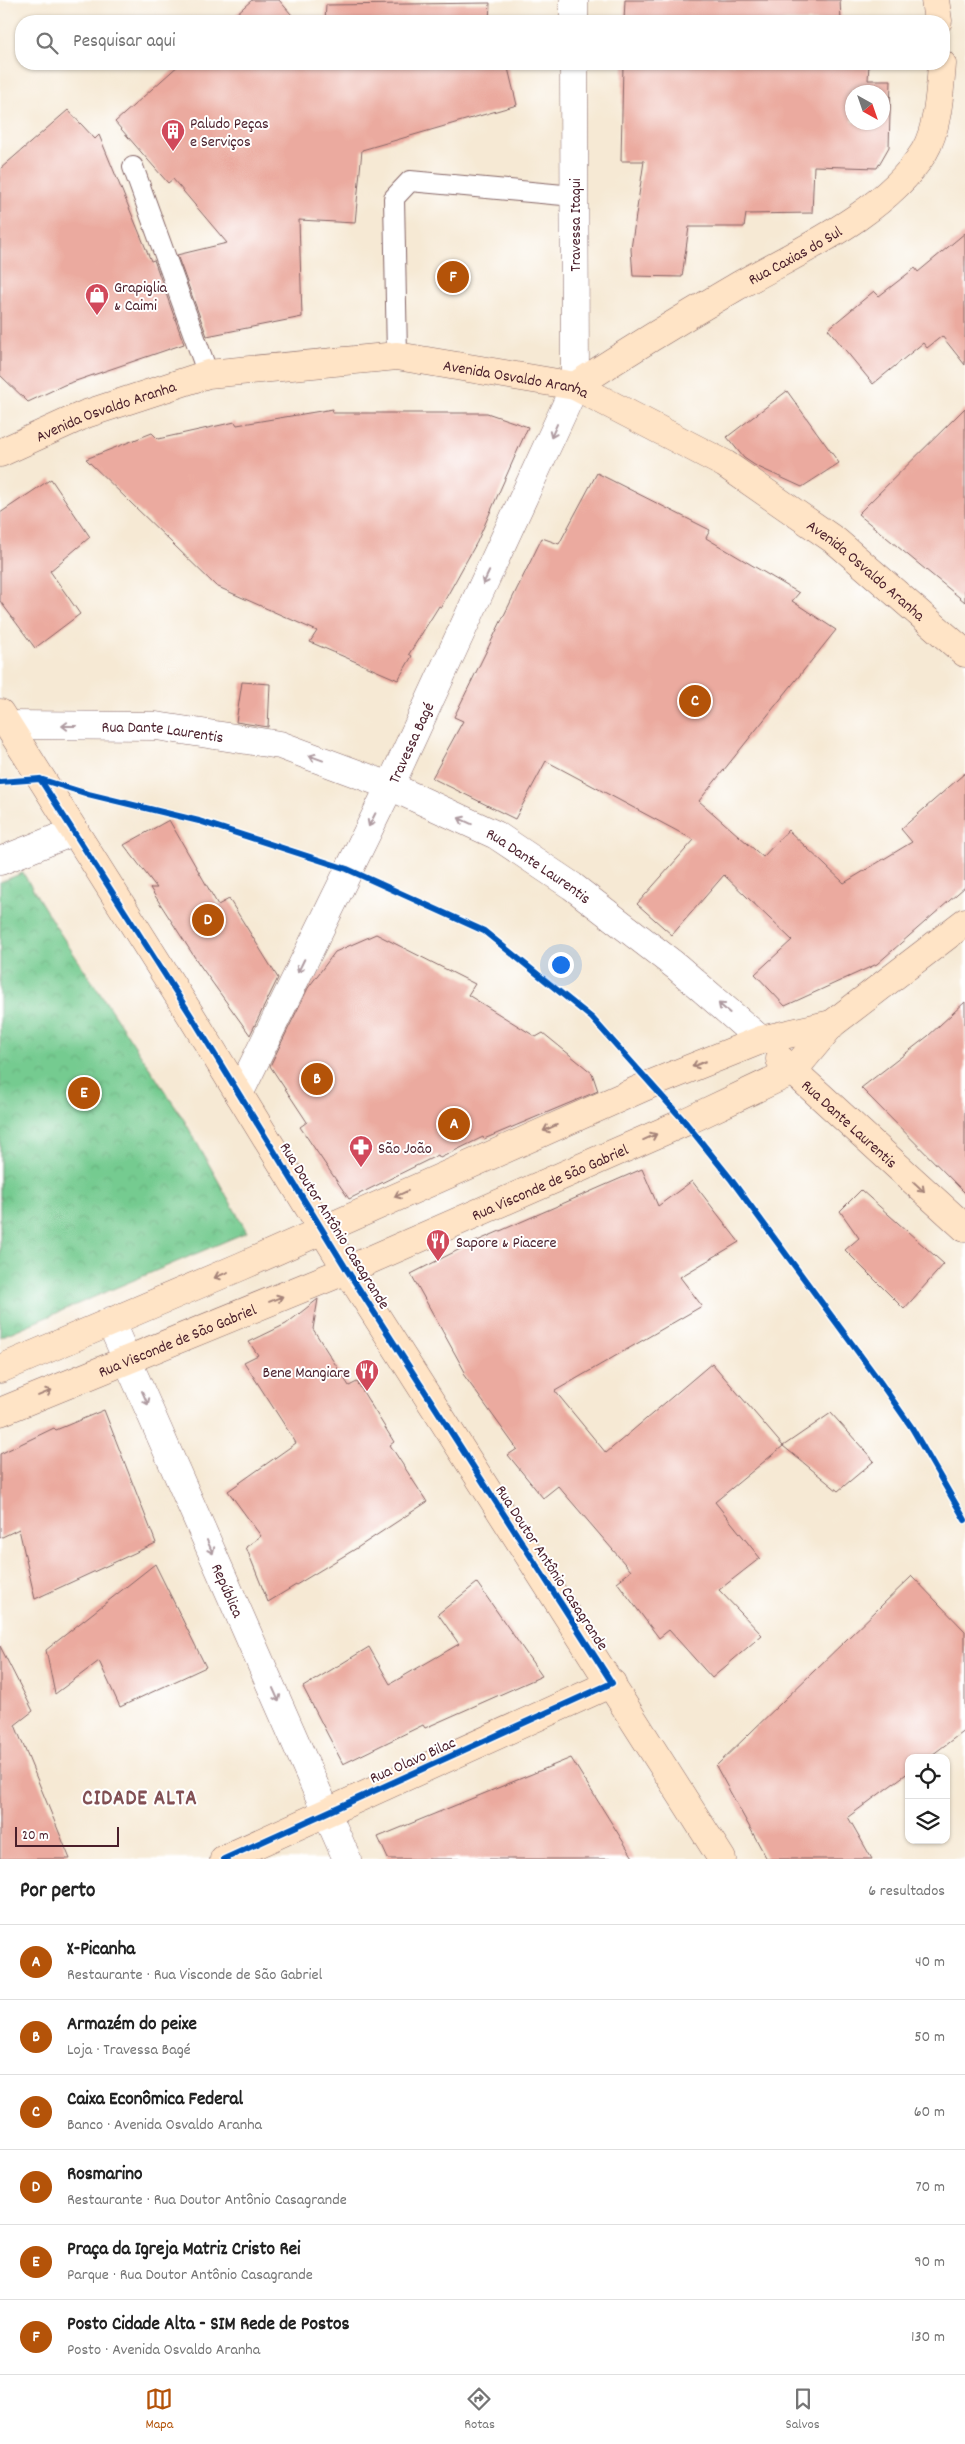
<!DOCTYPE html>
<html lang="pt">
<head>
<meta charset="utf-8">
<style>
	:root { --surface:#fff; --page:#f2f2f2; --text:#222; --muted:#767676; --line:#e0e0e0; --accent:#b45309 }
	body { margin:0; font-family:Dekko,sans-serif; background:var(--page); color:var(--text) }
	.controls { position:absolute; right:15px; bottom:15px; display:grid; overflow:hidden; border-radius:10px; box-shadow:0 1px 4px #0004 }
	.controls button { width:45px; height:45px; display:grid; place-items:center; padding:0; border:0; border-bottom:1px solid var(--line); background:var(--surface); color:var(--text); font:25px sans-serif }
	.compass { position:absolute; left:845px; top:85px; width:45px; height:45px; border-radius:50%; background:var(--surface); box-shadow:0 1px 4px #0004; rotate:140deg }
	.scale { position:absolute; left:15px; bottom:12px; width:104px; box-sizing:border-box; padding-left:5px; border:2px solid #4a1f2b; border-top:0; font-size:14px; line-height:18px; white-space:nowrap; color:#4a1f2b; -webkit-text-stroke:4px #fff; paint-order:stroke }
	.you { position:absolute; left:560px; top:964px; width:18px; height:18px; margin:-12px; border:4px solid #fff; border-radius:50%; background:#1a73e8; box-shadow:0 0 0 8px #1a73e833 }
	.badge { display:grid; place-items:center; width:32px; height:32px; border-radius:50%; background:var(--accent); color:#fff; font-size:16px; font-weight:700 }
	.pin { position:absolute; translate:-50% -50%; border:2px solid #fff; box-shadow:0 1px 5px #0006 }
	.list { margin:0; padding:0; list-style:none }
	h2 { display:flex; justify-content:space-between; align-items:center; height:65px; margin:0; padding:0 20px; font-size:21px }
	h2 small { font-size:16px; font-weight:400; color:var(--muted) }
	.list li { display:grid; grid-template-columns:32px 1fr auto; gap:15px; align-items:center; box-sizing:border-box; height:75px; padding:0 20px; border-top:1px solid var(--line) }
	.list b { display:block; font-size:19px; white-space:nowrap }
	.list p { margin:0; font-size:16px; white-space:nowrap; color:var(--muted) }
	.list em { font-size:16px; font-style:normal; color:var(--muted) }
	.icon { flex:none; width:28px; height:28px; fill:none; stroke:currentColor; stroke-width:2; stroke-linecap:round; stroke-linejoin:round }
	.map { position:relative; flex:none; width:965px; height:1859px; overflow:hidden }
	.search { position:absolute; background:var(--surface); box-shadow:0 1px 4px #0004; left:15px; right:15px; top:15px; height:55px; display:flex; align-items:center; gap:12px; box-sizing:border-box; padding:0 18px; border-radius:20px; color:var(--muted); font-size:19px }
	.sheet { height:515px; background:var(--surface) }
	nav { display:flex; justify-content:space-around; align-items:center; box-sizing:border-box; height:70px; border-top:1px solid var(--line); background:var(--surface); font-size:14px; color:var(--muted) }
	nav a { display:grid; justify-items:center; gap:2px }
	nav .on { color:var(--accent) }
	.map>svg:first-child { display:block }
</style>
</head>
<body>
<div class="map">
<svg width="965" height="1859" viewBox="0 0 965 1859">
	<defs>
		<pattern id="park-crowns" width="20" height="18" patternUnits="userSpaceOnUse" patternTransform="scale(1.25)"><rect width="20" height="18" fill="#75cb90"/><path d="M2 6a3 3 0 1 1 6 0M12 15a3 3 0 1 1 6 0" fill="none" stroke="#67ae7c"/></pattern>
	</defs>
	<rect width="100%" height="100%" fill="#fff"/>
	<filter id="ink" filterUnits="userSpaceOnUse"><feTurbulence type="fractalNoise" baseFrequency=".02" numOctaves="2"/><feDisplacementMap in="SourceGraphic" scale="10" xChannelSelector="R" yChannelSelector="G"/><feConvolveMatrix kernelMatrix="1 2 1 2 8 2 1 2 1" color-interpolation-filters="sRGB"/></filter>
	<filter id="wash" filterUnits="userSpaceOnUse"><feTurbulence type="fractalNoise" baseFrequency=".0096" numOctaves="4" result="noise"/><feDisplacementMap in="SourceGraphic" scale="20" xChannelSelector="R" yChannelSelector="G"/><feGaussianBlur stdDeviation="1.12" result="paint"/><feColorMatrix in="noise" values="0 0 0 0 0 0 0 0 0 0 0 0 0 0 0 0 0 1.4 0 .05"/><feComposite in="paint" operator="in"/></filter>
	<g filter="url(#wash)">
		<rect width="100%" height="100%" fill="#f6e9d4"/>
		<path fill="url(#park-crowns)" stroke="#60755e" d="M23,873L56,927L184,1120L247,1232L0,1337V882Z"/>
		<g id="blocks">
			<g fill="#ebaa9f" fill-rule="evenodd">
				<path d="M252,0H279L297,21H228Z"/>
				<path d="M625,0H840L841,21H624Z"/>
				<path d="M490,3L489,21H325L326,5Z"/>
				<path d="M180,64H507L517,105L362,150L355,223L299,220L302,317L207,336L177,255L227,243L173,179L168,183L115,122Z"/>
				<path d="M623,64H869L868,80H891L889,147L877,168L814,166L812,213L746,214L744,227H689L682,277L633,276L631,249L644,161H621ZM852,92H882V122H852Z"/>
				<path d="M68,110L95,139L99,135L151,261L154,260L184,344L64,385L28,402L0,375V169Z"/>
				<path d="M965,233V365L942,336L927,348L923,343L873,384L828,329L874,291L879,296L915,268L918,272Z"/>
				<path d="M787,391L839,463L802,487L756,466L744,458L727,437Z"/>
				<path d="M965,408V602L858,514Z"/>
				<path d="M333,409L332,413H487L528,427L477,542L441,607L439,606L409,654L412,656L398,680L310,642L317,631L216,586L86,459L152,433L158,439L235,422L237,425Z"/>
				<path d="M597,473L710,530L706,538L799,593L792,601L836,630L699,801L763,857L788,830L844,883L912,842L901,829L965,773V887L877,964L785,1006L755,974L792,940L724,875L672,935L637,904L694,840L546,761L515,819L432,778L463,721L454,717L542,538L559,544Z"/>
				<path d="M51,479L90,537L50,571L80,614L35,648L0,601V513Z"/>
				<path d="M242,682L270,684L268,727L236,722Z"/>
				<path d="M169,820L218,905L229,899L278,978L250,1035L199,964L150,888H157L124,845Z"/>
				<path d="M376,934L475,984L468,995L536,1037L543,1033L592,1073L598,1091L484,1139L483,1137L440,1158L438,1155L349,1199L300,1127L307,1122L270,1066L308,988L335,952Z"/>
				<path d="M965,1002V1193L861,1088L928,1036Z"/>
				<path d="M642,1169L658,1206L692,1181L739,1242L680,1277L702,1306L555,1391L606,1453L712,1363L783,1446L715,1502L760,1558L719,1590L762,1635L712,1678L669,1630L659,1638L617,1582L631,1571L558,1486L543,1498L508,1455L517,1449L463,1374L465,1372L411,1274L468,1245Z"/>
				<path d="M861,1190L944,1264L904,1309L845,1250L859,1238L840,1211Z"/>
				<path d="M318,1299L313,1329L349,1386L357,1382L394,1442L390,1445L427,1502L357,1548L268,1602L246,1547L261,1536L228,1491L296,1443L244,1362L258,1355L249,1342L286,1324Z"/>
				<path d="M104,1410L156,1543L35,1599L19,1529L0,1538V1454L54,1428L56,1430Z"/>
				<path d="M831,1413L874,1461L838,1491L783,1446Z"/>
				<path d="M155,1564L206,1667L120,1707L99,1661L55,1694L46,1650Z"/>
				<path d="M912,1576L965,1631V1730L928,1758H909V1772L848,1817L872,1859H767L716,1766Z"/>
				<path d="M477,1583L542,1676L425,1728L423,1725L343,1764L303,1687L369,1647L390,1684L459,1644L438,1614Z"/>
				<path d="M0,1646L33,1711L15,1725L70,1859H0Z"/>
				<path d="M571,1758L634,1859H388L378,1837Z"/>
			</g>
		</g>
	</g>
	<g filter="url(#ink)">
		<use href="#blocks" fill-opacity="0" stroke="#866666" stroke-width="1"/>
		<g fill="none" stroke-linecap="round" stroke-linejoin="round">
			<g stroke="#866666" stroke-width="22">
				<g id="lane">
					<path d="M133,167L208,374"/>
					<path d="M397,356L394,198L410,181L574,196"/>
				</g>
			</g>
			<g stroke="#866666" stroke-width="29">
				<g id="street">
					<path d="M574,0V21"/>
					<path id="s1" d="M7,725L156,726L280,745L390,786L496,835L572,886L677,967L761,1040"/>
					<path d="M0,861L75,831"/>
					<path id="s2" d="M239,1094L390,786L575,386L574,64"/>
					<path id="s3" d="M110,1321L347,1859"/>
				</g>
			</g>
			<g stroke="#866666" stroke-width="29">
				<g id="secondary">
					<path d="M935,0L938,21"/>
					<path id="s4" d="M575,386C627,352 681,319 736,287C799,251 884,215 924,152C938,129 940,90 942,64"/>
					<path id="s5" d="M0,453L86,414L208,374L397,356L575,386L725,464L837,542L965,653"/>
					<path d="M0,713L190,1014L347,1270L722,1859"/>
					<path id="s6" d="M780,1059L965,1228"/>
					<path d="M0,1369L242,1266L651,1084L761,1040L832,1024"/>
					<path id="s7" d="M0,1412L347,1270L685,1122L793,1071L832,1024L965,922"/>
					<path d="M224,1859L612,1683"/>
				</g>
			</g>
			<use href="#lane" stroke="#fff" stroke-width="20"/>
			<use href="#street" stroke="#fff" stroke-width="28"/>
			<use href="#secondary" stroke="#ffe4c6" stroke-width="28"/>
			<g stroke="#fff" stroke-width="9">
				<g id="cycleway">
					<path d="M40,779L190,1014L347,1270L612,1683L224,1859"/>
					<path d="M0,782L40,779L88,794L199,821L347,869L484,931L592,1018L685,1122L730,1178L880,1382L912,1428L965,1520"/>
				</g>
			</g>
			<use href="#cycleway" stroke="#0057b8" stroke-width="6"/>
		</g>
		<defs><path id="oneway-shaft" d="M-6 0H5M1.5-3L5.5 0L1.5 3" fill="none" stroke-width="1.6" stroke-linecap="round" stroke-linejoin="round" transform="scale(1.25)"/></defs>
		<g stroke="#ae9aa0">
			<use href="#oneway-shaft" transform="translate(554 431) rotate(114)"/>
			<use href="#oneway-shaft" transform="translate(486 578) rotate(115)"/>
			<use href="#oneway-shaft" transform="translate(69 726) rotate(-180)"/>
			<use href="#oneway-shaft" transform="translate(316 758) rotate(-160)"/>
			<use href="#oneway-shaft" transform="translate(372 820) rotate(117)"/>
			<use href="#oneway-shaft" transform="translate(465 821) rotate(-155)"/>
			<use href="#oneway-shaft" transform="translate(301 966) rotate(116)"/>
			<use href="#oneway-shaft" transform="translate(724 1008) rotate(-139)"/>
			<use href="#oneway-shaft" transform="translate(145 1398) rotate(66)"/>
			<use href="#oneway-shaft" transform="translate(210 1547) rotate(66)"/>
			<use href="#oneway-shaft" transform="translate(276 1695) rotate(66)"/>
		</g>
		<g stroke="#a48278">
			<use href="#oneway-shaft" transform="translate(699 1064) rotate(158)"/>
			<use href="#oneway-shaft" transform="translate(550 1128) rotate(156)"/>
			<use href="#oneway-shaft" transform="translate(650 1137) rotate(-24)"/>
			<use href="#oneway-shaft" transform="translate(919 1187) rotate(43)"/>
			<use href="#oneway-shaft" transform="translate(401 1194) rotate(156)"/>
			<use href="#oneway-shaft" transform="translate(221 1275) rotate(157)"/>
			<use href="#oneway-shaft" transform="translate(276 1299) rotate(-22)"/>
			<use href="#oneway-shaft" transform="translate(45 1393) rotate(-23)"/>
		</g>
	</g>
	<defs>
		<g id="building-pin" transform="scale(1.25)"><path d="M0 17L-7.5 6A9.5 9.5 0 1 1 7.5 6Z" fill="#d1495b" stroke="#fff"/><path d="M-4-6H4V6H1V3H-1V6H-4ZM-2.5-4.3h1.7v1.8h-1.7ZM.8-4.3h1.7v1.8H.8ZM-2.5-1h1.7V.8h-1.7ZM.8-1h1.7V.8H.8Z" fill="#fff"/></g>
		<g id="shop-pin" transform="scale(1.25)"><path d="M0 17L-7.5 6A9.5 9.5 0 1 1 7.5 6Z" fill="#d1495b" stroke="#fff"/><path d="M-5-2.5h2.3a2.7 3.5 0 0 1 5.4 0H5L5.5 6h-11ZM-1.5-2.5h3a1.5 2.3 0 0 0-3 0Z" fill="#fff"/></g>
		<g id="pharmacy-pin" transform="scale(1.25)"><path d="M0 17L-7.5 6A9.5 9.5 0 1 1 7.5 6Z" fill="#d1495b" stroke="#fff"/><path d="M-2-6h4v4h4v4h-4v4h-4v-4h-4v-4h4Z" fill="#fff"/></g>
		<g id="restaurant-pin" transform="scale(1.25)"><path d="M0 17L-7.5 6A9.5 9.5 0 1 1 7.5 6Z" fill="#d1495b" stroke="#fff"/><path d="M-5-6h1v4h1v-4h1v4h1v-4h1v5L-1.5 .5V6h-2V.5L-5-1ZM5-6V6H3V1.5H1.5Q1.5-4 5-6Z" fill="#fff"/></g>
	</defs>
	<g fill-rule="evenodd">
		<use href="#building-pin" x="173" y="131"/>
		<use href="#shop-pin" x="97" y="295"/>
		<use href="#pharmacy-pin" x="361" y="1147"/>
		<use href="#restaurant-pin" x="438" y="1241"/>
		<use href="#restaurant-pin" x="367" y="1371"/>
	</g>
	<g text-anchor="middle" stroke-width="4" stroke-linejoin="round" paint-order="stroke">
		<g font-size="16" fill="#4a1f2b" stroke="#fff" text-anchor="start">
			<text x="190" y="128">Paludo Peças<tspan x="190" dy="18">e Serviços</tspan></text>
			<text x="114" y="292">Grapiglia<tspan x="114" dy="18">&amp; Caimi</tspan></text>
			<text x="378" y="1153">São João</text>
			<text x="456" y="1247">Sapore &amp; Piacere</text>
			<text x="350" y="1377" text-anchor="end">Bene Mangiare</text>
		</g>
		<g font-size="16" fill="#4a1f2b" stroke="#fff">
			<text transform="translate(574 225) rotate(-90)" y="6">Travessa Itaqui</text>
			<text dy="6" stroke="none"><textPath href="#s4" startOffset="256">Rua Caxias do Sul</textPath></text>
			<text dy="6" stroke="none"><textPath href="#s5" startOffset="534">Avenida Osvaldo Aranha</textPath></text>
			<text dy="6" stroke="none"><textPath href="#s5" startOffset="114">Avenida Osvaldo Aranha</textPath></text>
			<text dy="6" stroke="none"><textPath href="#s5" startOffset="939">Avenida Osvaldo Aranha</textPath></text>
			<text dy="6" stroke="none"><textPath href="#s1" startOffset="156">Rua Dante Laurentis</textPath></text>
			<text dy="6" stroke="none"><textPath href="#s2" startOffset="391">Travessa Bagé</textPath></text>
			<text dy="6" stroke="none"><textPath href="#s1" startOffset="561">Rua Dante Laurentis</textPath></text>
			<text dy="6" stroke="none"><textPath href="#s6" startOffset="95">Rua Dante Laurentis</textPath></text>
			<text dy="6" stroke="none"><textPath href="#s7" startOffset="596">Rua Visconde de São Gabriel</textPath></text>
			<text transform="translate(336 1225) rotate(58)" y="6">Rua Doutor Antônio Casagrande</text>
			<text dy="6" stroke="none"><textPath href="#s7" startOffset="191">Rua Visconde de São Gabriel</textPath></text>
			<text transform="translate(553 1567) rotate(57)" y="6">Rua Doutor Antônio Casagrande</text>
			<text dy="6" stroke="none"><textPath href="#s3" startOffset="294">República</textPath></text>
			<text transform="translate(412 1759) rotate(-24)" y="6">Rua Olavo Bilac</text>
		</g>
		<g font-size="21" font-weight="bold" letter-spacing="1" fill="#825054" stroke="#fff">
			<text x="140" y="1804">CIDADE ALTA</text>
		</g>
	</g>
</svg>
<div class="controls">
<button><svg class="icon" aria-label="locate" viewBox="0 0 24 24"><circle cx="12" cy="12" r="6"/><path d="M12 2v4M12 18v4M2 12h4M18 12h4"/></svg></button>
<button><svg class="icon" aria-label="layers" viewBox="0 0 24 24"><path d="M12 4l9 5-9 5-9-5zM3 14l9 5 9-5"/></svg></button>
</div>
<svg class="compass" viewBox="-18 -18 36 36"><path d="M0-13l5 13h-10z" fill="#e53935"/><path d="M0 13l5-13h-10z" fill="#767676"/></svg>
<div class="scale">20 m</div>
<div class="you"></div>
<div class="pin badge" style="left:454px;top:1124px">A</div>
<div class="pin badge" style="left:317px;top:1079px">B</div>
<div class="pin badge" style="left:695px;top:701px">C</div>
<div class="pin badge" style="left:208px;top:920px">D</div>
<div class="pin badge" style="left:84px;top:1093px">E</div>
<div class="pin badge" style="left:453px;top:277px">F</div>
<div class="search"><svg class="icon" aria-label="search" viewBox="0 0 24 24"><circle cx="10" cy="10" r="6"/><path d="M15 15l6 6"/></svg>Pesquisar aqui</div>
</div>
<section class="sheet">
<h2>Por perto<small>6 resultados</small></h2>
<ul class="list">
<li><span class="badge">A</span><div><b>X-Picanha</b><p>Restaurante · Rua Visconde de São Gabriel</p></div><em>40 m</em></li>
<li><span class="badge">B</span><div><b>Armazém do peixe</b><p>Loja · Travessa Bagé</p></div><em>50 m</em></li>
<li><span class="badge">C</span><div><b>Caixa Econômica Federal</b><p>Banco · Avenida Osvaldo Aranha</p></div><em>60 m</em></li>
<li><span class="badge">D</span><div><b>Rosmarino</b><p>Restaurante · Rua Doutor Antônio Casagrande</p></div><em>70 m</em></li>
<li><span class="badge">E</span><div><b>Praça da Igreja Matriz Cristo Rei</b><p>Parque · Rua Doutor Antônio Casagrande</p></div><em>90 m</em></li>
<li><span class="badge">F</span><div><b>Posto Cidade Alta - SIM Rede de Postos</b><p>Posto · Avenida Osvaldo Aranha</p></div><em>130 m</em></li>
</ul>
</section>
<nav>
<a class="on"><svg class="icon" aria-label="map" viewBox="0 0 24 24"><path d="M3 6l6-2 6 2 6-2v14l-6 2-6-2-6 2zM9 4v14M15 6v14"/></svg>Mapa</a>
<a><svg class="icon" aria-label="directions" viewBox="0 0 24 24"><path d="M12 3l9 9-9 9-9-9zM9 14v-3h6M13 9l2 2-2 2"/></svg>Rotas</a>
<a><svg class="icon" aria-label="saved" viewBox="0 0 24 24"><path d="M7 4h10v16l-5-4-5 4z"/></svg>Salvos</a>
</nav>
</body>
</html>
